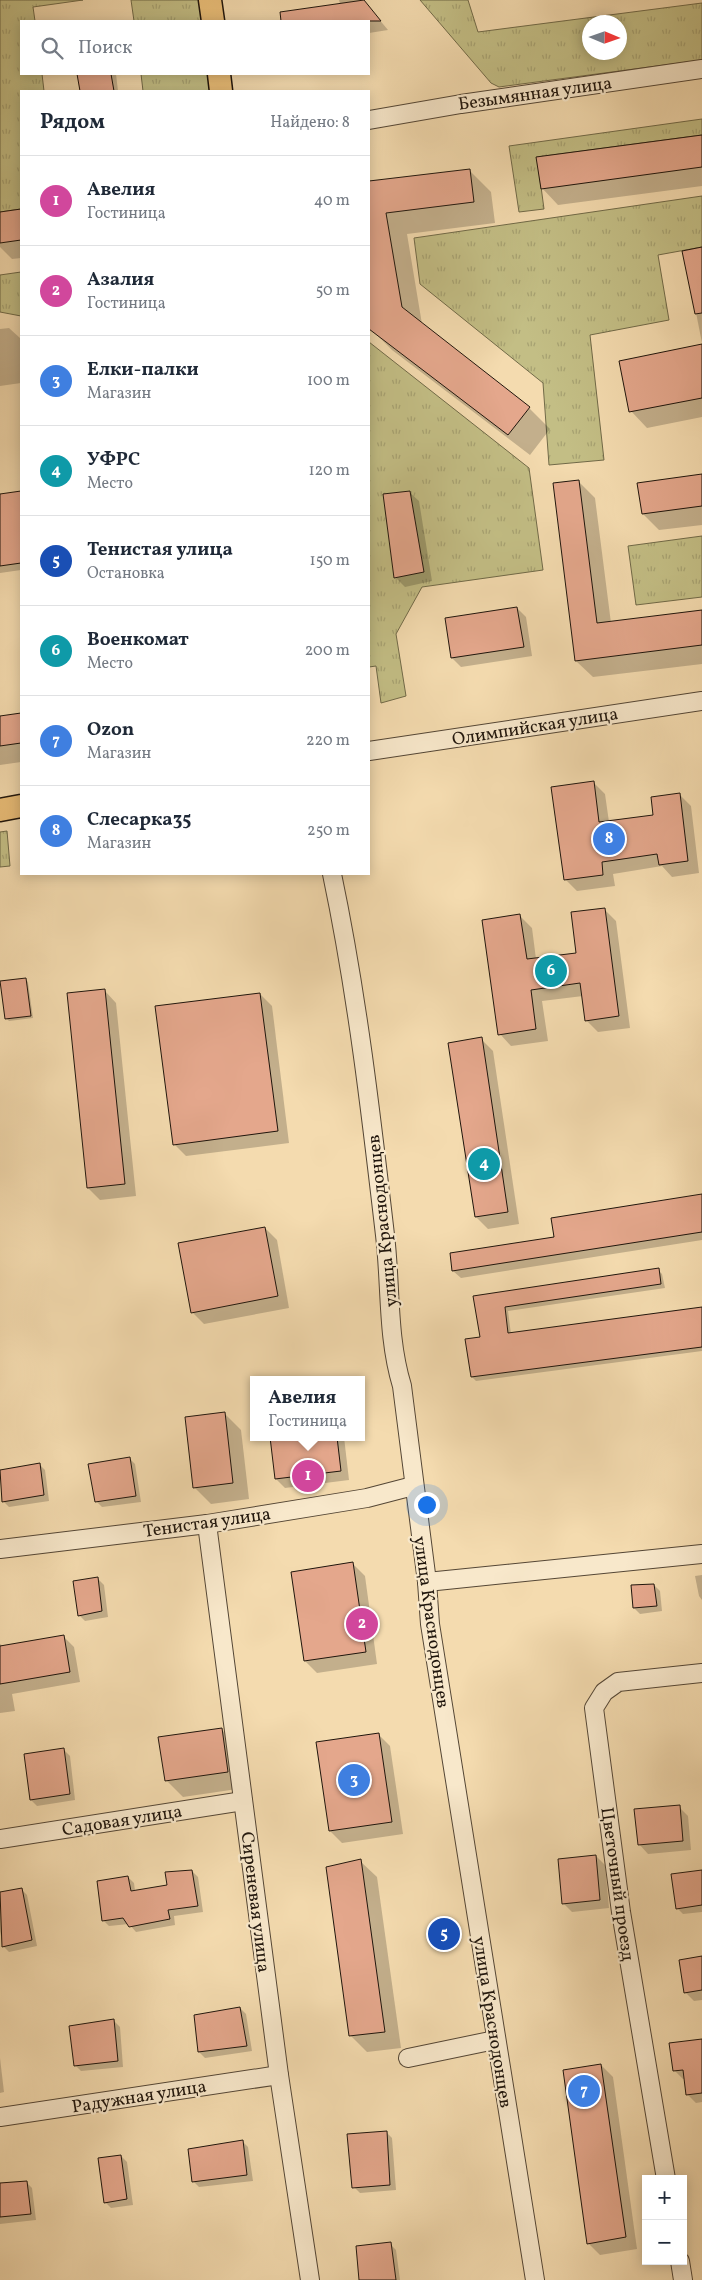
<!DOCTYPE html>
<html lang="ru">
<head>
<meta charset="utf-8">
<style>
	:root { --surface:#fff; --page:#f2f2f3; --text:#1f2937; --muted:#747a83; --line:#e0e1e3; --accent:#ea580c }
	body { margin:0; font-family:Vollkorn,serif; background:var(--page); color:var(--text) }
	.controls { position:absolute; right:15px; bottom:15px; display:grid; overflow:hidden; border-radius:0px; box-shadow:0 2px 12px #0003 }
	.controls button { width:45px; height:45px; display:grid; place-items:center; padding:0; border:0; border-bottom:1px solid var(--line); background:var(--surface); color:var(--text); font:25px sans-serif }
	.compass { position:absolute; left:582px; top:15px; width:45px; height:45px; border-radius:50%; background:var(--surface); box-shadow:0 2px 12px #0003; rotate:92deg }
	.you { position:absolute; left:426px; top:1504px; width:18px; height:18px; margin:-12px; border:4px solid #fff; border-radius:50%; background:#1a73e8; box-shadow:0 0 0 8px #1a73e833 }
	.badge { display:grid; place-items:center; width:32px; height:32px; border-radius:50%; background:var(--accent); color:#fff; font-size:16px; font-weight:700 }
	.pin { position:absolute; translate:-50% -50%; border:2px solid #fff; box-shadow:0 1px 5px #0006 }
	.popup { position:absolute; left:250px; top:1376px; width:115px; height:65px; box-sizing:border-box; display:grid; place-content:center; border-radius:0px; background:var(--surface); filter:drop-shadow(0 1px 4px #0005); font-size:16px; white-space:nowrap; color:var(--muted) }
	.popup b { font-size:19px; color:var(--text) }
	.popup::after { content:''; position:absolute; left:50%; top:100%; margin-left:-10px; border:10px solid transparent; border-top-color:var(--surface) }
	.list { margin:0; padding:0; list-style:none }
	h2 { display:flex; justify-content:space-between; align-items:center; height:65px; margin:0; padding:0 20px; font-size:21px }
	h2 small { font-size:16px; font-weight:400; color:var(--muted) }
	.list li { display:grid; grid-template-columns:32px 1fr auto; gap:15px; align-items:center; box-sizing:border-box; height:90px; padding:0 20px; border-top:1px solid var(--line) }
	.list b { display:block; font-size:19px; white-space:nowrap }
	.list p { margin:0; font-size:16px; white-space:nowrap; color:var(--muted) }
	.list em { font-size:16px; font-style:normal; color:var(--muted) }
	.icon { flex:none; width:28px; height:28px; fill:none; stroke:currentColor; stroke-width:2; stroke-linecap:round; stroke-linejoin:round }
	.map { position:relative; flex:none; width:702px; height:2280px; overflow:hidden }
	.search { position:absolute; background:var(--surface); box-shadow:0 2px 12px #0003; left:20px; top:20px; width:350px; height:55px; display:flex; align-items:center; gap:12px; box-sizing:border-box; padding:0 18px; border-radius:0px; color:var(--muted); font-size:19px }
	.panel { position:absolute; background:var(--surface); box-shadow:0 2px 12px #0003; left:20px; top:90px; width:350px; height:785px; border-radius:0px }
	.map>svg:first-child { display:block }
</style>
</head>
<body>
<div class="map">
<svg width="702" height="2280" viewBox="0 0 702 2280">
	<defs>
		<pattern id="grass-tufts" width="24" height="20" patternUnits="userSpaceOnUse" patternTransform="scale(1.25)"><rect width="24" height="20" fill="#c3be85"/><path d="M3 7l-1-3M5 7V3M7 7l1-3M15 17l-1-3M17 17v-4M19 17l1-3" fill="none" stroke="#a7a272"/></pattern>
	</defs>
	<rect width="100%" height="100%" fill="#f4dbaf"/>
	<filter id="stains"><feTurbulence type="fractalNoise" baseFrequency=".004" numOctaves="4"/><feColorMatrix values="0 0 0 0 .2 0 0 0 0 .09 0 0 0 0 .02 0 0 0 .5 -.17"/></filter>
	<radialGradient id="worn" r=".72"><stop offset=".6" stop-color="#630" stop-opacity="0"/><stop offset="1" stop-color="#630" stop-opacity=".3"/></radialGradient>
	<g fill="url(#grass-tufts)" stroke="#716a48" fill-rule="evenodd">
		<path d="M0,0H83L33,7L35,21H21V74H42L44,91H21V209L0,212Z"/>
		<path d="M131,0H202L205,21H134Z"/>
		<path d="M420,0H468L478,32L702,3V60L499,87L491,83ZM590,22H620V52H590Z"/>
		<path d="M141,74H212L214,91H143Z"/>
		<path d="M702,119V135L537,157L544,209L519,212L509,146Z"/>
		<path d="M702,196V247L658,255L669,320L590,335L604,460L549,465L543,383L420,284L414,238Z"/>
		<path d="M21,272V316L0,312V275Z"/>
		<path d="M369,342L529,468L543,570L422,587L396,634L406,696L381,703L376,666L369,667Z"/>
		<path d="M702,536V597L636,605L628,546Z"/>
		<path d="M7,831L10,866L0,867V832Z"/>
	</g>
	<g fill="#0003">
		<path d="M339,0H363L388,30L369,33V21H298L297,12L340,4Z"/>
		<path d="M78,74H116L118,91H81Z"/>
		<path d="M702,136V186L558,205L542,188Z"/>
		<path d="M469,170L491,192L495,223L407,234L422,324L529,408L550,429L530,455L392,350L370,328L369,182Z"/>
		<path d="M21,211V258L12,259L0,247V213Z"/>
		<path d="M702,248V343L684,252Z"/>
		<path d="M9,328L21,339V383L0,386V329Z"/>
		<path d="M702,346V417L647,428L631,411Z"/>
		<path d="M702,475V525L659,530L643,514Z"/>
		<path d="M578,481L595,498L611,623L702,612V664L593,677L576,661Z"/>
		<path d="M409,492L419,501L432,581L405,587L396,578Z"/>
		<path d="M21,493V570L0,573V496Z"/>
		<path d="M517,608L526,617L532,656L461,667L452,658L446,619Z"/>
		<path d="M21,715V762L0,765V718Z"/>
		<path d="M593,782L605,794L609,822L654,816L679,794L691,806L699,873L672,877L662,866L613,874L615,886L577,891L565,879Z"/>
		<path d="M604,909L616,921L630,1028L598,1032L586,1020L583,996L542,1001L548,1041L511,1046L500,1034L520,916L532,928L536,959L578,954Z"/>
		<path d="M25,979L28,982L33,1018L9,1021L6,1018Z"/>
		<path d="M105,991L116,1003L136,1196L100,1200L88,1188Z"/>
		<path d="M260,994L272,1006L289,1143L186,1156L174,1144Z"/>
		<path d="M481,1039L493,1051L519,1224L488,1229L476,1217Z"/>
		<path d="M702,1196V1240L461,1278L453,1271L451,1254L556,1238Z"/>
		<path d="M265,1228L277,1240L289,1308L204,1324L192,1312Z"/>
		<path d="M658,1270L662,1274L665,1288L508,1311L511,1334L702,1309V1351L476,1381L472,1377L481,1338L474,1297Z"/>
		<path d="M224,1413L241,1430L249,1499L211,1504L194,1487Z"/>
		<path d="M271,1437H344L349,1480L285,1488L276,1479Z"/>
		<path d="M129,1458L135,1464L141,1502L102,1507L96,1501Z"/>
		<path d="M39,1464L45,1470L49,1501L9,1507L3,1501L0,1471Z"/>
		<path d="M353,1564L365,1576L377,1664L317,1673L305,1661Z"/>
		<path d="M702,1575V1600L699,1596L695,1576Z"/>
		<path d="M98,1579L104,1585L108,1617L85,1621L79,1615Z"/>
		<path d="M654,1585L660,1591L662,1611L640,1614L634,1608L632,1586Z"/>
		<path d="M63,1636L74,1647L80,1682L12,1694L15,1711L0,1713V1644L3,1646Z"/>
		<path d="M221,1729L238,1746L244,1788L183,1797L166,1780Z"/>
		<path d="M378,1734L390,1746L403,1834L342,1843L330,1831L317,1743Z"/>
		<path d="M64,1750L70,1756L75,1800L37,1806L31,1800Z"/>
		<path d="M679,1807L688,1816L691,1850L648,1854L639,1844Z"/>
		<path d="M596,1856L605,1865L609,1908L572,1912L563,1903Z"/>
		<path d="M360,1861L377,1877L401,2048L367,2052L350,2035Z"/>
		<path d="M192,1871L198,1877L203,1912L174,1916L175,1925L136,1932L129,1924L109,1926L103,1920L128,1877L134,1883L135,1891L168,1886Z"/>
		<path d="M702,1872V1912L683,1914L677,1908Z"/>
		<path d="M21,1889L27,1895L37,1946L9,1952L3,1946L0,1931V1893Z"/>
		<path d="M702,1957V2000L694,2001L685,1992Z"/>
		<path d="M240,2008L246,2014L252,2051L205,2058L199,2052Z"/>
		<path d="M114,2021L120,2027L123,2067L81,2071L75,2065Z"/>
		<path d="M702,2040V2102L696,2103L687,2094L686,2079H683L674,2070Z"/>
		<path d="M0,2058L4,2092L0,2093Z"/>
		<path d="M601,2065L613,2077L637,2249L600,2255L588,2243Z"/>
		<path d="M386,2132L392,2138L396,2190L360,2193L354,2187Z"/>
		<path d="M242,2141L248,2147L253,2181L199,2187L193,2181Z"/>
		<path d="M121,2156L127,2162L133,2205L111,2208L105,2202Z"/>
		<path d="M26,2182L32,2188L36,2220L0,2224V2185Z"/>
		<path d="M390,2244L396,2250L400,2280H361Z"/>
	</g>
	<g fill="#e4a78c" stroke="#1f150c">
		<path d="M364,0L381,21H281L280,12Z"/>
		<path d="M77,74H111L114,91H80Z"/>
		<path d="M702,135V167L541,189L536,157Z"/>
		<path d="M470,169L474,202L386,213L402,307L530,407L508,435L369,329V181Z"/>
		<path d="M21,209V240L0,243V212Z"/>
		<path d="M702,247V313L695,314L682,251Z"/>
		<path d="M702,344V398L629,412L619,361Z"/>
		<path d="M702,474V506L642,514L637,483Z"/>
		<path d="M579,480L597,623L702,610V645L575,661L553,483Z"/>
		<path d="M21,491V563L0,566V494Z"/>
		<path d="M410,491L424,572L394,578L383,494Z"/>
		<path d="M517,607L524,647L451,658L445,618Z"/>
		<path d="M21,713V743L0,746V716Z"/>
		<path d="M594,781L599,822L653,815L651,797L680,793L688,861L659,865L657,854L602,862L603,875L564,880L551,787Z"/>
		<path d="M605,908L619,1016L585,1021L580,983L531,990L536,1029L498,1035L482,920L520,914L527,959L576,953L571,912Z"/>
		<path d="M26,978L31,1016L5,1019L0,981Z"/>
		<path d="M105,989L125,1184L87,1188L67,993Z"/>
		<path d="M260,993L278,1131L173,1145L155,1006Z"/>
		<path d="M482,1037L508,1212L475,1217L448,1043Z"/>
		<path d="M702,1194V1232L452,1271L450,1253L554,1237L551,1218Z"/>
		<path d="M265,1227L278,1296L191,1313L178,1243Z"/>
		<path d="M659,1268L661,1284L505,1307L508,1333L702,1307V1347L471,1377L465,1339L480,1337L473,1296Z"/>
		<path d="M225,1412L233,1483L193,1488L185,1417Z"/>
		<path d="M270,1437H337L341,1471L275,1479Z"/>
		<path d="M130,1457L136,1496L95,1502L88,1464Z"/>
		<path d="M40,1463L44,1495L2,1502L0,1470Z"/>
		<path d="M353,1562L366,1652L304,1661L291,1572Z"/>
		<path d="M98,1577L102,1611L78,1616L73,1581Z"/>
		<path d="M654,1584L657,1606L633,1608L631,1585Z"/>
		<path d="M64,1635L70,1672L0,1684V1646Z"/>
		<path d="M222,1728L228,1772L165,1781L158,1737Z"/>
		<path d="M379,1733L392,1822L329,1831L316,1742Z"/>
		<path d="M64,1748L70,1794L30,1800L24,1754Z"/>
		<path d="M680,1805L683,1841L638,1845L634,1809Z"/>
		<path d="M596,1855L600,1900L562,1904L558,1859Z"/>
		<path d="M361,1859L385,2032L349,2036L326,1867Z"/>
		<path d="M192,1870L198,1906L168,1910L170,1919L129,1927L123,1918L102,1921L97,1881L128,1876L131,1891L167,1885L165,1872Z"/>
		<path d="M702,1870V1905L676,1909L671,1874Z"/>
		<path d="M22,1888L32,1940L2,1947L0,1892Z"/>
		<path d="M702,1956V1990L684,1993L679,1960Z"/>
		<path d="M240,2007L247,2046L198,2052L194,2015Z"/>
		<path d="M114,2019L118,2061L74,2066L69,2026Z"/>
		<path d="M702,2039V2093L686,2095L683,2070L673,2071L669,2043Z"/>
		<path d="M601,2064L626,2237L587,2244L563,2070Z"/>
		<path d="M387,2131L390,2185L352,2188L347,2134Z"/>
		<path d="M243,2140L247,2175L192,2182L188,2149Z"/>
		<path d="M121,2155L127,2199L104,2203L98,2158Z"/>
		<path d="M27,2181L31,2214L0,2217V2183Z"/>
		<path d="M391,2242L396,2280H359L356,2246Z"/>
	</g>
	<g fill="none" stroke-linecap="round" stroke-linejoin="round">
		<g stroke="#544635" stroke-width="20">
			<g id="minor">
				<path d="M369,120L461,104L702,69"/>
				<path d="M369,751L702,701"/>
				<path d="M332,874C357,993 371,1114 385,1235C391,1285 387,1337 402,1386L427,1582L430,1624L535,2280"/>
				<path d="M207,1524L279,2075L310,2280"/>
				<path d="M0,1549L207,1524L367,1498L413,1486"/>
				<path d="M427,1582L702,1554"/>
				<path d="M0,1839L243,1801"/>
				<path d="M408,2058L495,2040"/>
				<path d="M0,2117L279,2075"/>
				<path d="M666,2179L621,1912L594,1708L604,1692L618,1682L702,1673"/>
				<path d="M680,2261L683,2280"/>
			</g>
		</g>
		<g stroke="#1f150c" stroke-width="25">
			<g id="major">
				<path d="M210,0L213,21"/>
				<path d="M219,74L221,91"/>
				<path d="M0,810L21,806"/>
			</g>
		</g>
		<use href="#minor" stroke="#f8e8cb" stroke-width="18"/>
		<use href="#major" stroke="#eabe78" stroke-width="22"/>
	</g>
	<g text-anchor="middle" stroke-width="4.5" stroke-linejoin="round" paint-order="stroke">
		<g font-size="18" fill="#1f150c" stroke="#f8e8cb">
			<text transform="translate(535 93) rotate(-8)" y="6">Безымянная улица</text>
			<text transform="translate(535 726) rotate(-9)" y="6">Олимпийская улица</text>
			<text transform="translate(382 1221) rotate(-96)" y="6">улица Краснодонцев</text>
			<text transform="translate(207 1522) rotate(-8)" y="6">Тенистая улица</text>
			<text transform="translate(432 1622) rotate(82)" y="6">улица Краснодонцев</text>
			<text transform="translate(122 1820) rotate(-9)" y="6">Садовая улица</text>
			<text transform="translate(618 1884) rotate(82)" y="6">Цветочный проезд</text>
			<text transform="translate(256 1902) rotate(83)" y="6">Сиреневая улица</text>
			<text transform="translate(493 2022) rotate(81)" y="6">улица Краснодонцев</text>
			<text transform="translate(139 2096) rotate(-9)" y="6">Радужная улица</text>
		</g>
	</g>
	<rect width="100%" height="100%" filter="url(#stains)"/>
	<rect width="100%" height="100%" fill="url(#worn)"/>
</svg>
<div class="controls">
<button>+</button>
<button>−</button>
</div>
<svg class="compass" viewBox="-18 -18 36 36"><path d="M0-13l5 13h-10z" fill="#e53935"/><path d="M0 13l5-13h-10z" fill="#747a83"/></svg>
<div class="you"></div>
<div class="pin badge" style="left:308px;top:1476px;background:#d1479c">1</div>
<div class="popup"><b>Авелия</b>Гостиница</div>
<div class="pin badge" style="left:362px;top:1624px;background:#d1479c">2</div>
<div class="pin badge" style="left:354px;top:1780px;background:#3f7fe0">3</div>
<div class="pin badge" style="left:484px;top:1164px;background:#0f9aa8">4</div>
<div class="pin badge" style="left:444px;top:1934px;background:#1a4fb4">5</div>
<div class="pin badge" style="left:551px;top:971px;background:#0f9aa8">6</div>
<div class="pin badge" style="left:584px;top:2091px;background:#3f7fe0">7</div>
<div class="pin badge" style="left:609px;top:839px;background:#3f7fe0">8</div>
<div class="search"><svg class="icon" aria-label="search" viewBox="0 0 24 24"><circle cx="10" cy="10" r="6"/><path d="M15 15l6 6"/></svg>Поиск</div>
<section class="panel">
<h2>Рядом<small>Найдено: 8</small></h2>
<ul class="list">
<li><span class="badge" style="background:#d1479c">1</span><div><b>Авелия</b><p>Гостиница</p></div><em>40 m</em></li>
<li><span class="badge" style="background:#d1479c">2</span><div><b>Азалия</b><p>Гостиница</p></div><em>50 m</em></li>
<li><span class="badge" style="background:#3f7fe0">3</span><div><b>Елки-палки</b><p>Магазин</p></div><em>100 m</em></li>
<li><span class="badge" style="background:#0f9aa8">4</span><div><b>УФРС</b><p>Место</p></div><em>120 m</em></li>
<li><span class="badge" style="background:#1a4fb4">5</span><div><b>Тенистая улица</b><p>Остановка</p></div><em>150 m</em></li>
<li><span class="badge" style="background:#0f9aa8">6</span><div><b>Военкомат</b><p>Место</p></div><em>200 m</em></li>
<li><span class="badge" style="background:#3f7fe0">7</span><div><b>Ozon</b><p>Магазин</p></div><em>220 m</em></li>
<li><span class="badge" style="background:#3f7fe0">8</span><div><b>Слесарка35</b><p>Магазин</p></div><em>250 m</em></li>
</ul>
</section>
</div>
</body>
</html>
